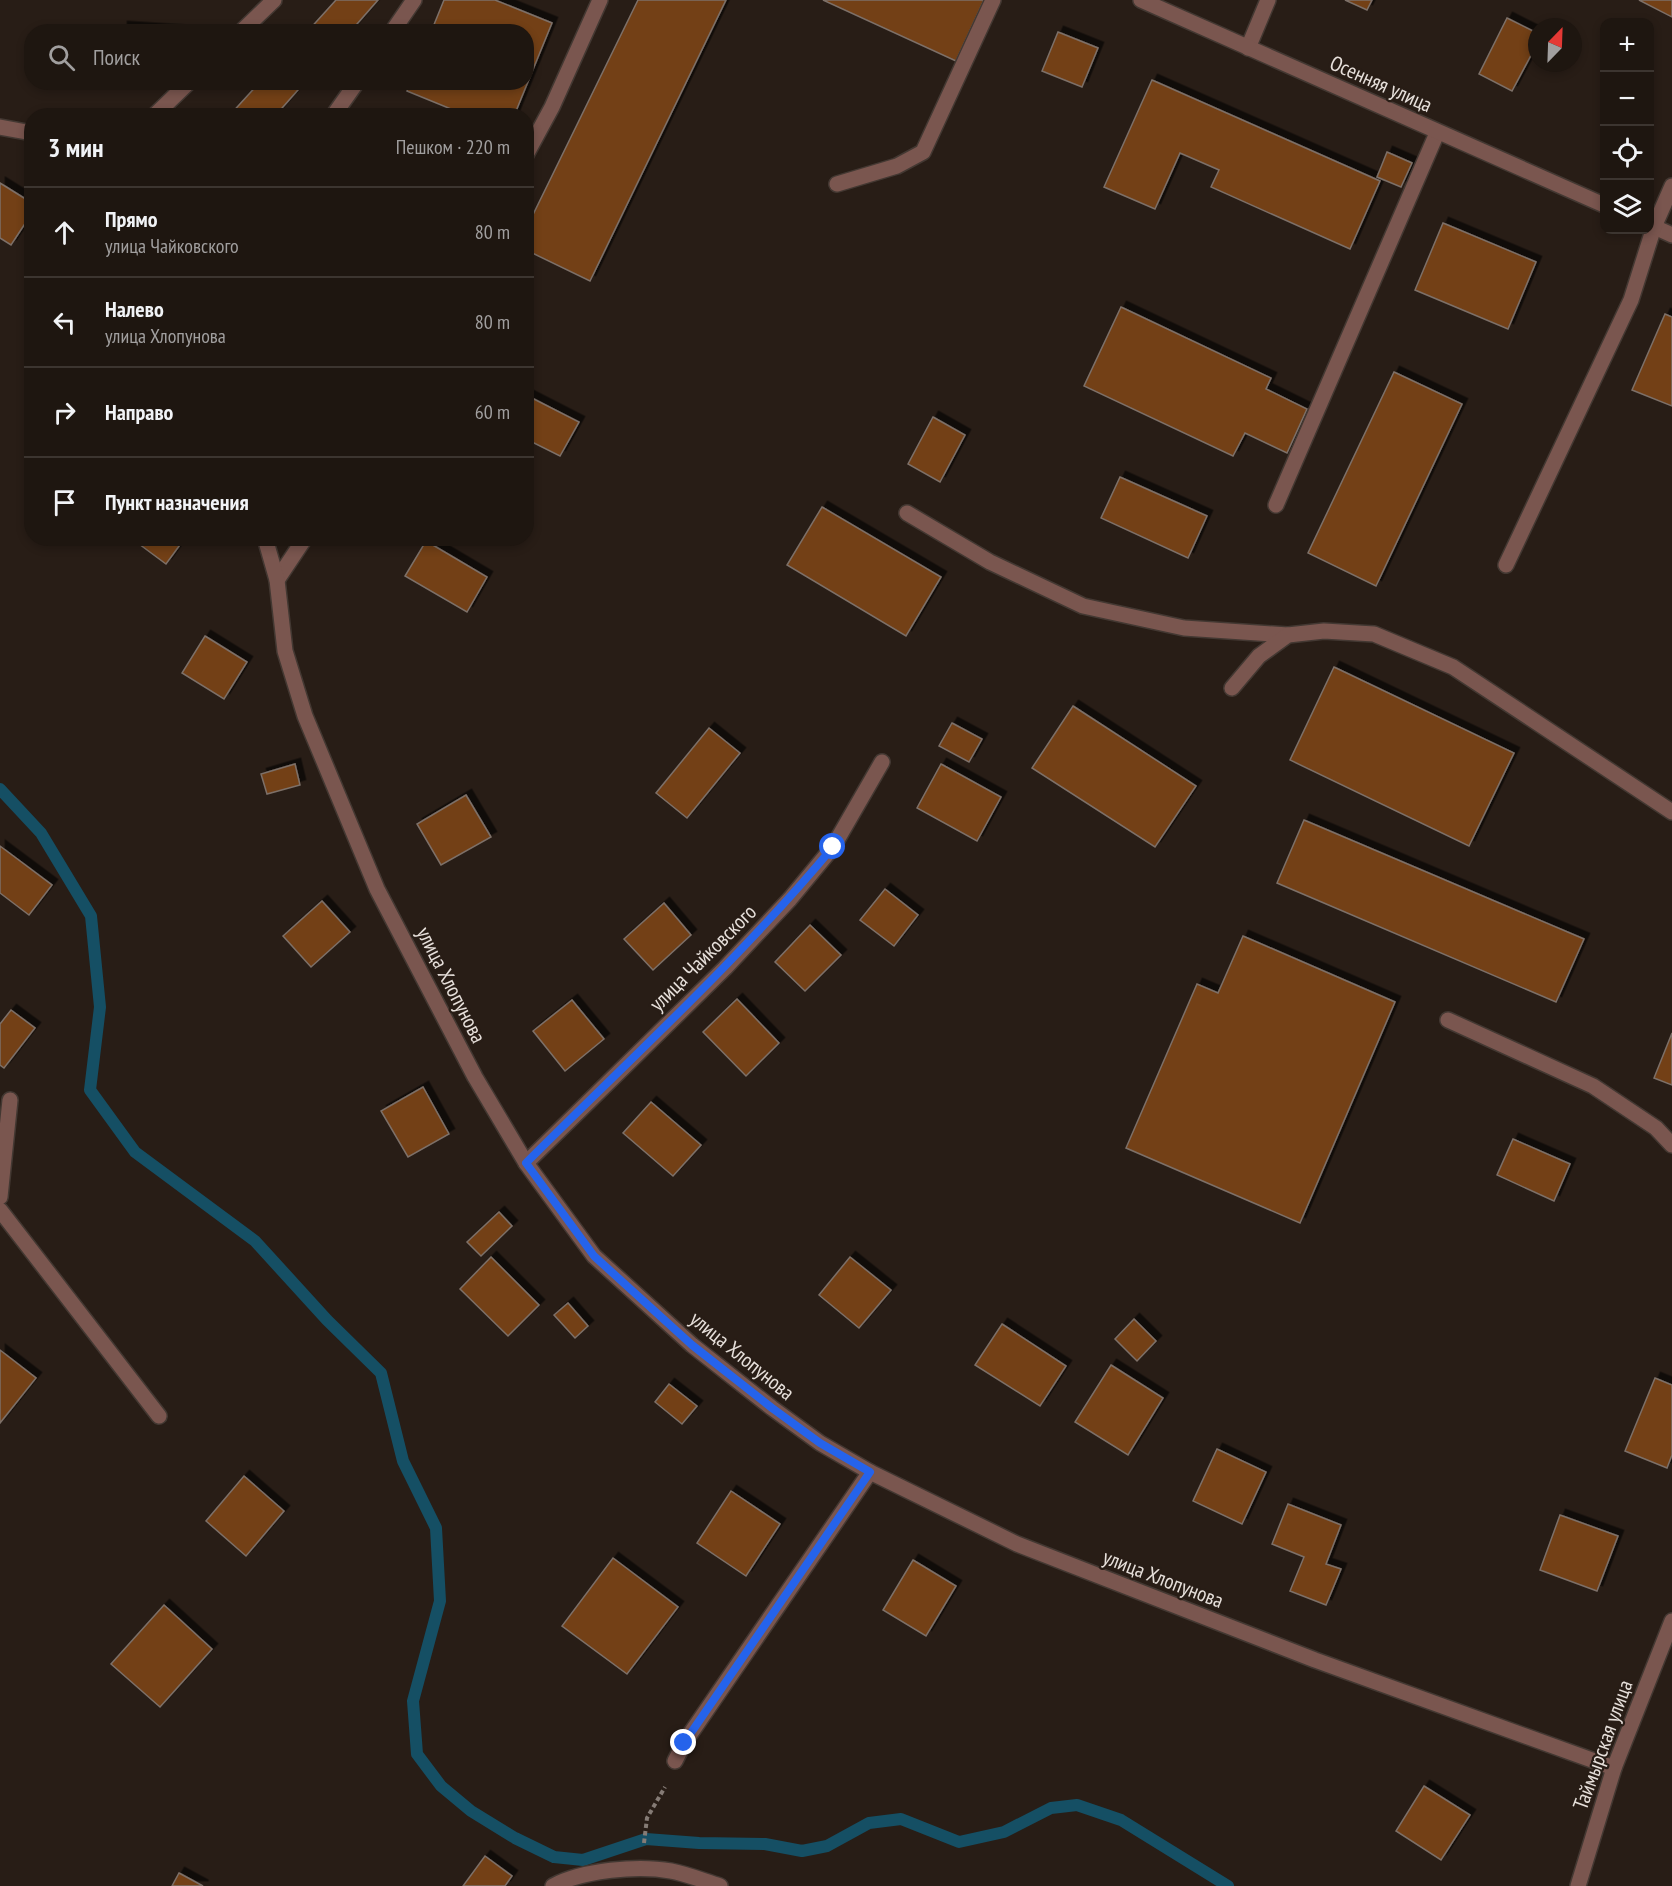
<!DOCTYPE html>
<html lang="ru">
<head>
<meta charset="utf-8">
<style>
	:root { --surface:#1e1610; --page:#2b231e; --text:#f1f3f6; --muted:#a19f9f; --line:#3c3530 }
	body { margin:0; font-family:"PT Sans Narrow",sans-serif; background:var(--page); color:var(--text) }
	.controls { position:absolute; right:18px; top:18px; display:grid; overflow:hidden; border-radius:12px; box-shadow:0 3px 9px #0003 }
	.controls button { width:54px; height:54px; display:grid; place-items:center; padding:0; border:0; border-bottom:2px solid var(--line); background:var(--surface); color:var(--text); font:30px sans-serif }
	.compass { position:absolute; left:1528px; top:18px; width:54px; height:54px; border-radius:50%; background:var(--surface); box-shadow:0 3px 9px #0003; rotate:23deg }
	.stop { position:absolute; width:18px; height:18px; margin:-14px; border:4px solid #2563eb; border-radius:50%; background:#fff }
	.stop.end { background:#2563eb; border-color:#fff; box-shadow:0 2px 6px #0008 }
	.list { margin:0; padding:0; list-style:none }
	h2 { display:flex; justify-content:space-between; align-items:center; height:78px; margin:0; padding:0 24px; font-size:26px }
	h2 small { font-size:20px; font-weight:400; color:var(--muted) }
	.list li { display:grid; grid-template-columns:39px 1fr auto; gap:18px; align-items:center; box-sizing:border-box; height:90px; padding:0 24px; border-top:2px solid var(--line) }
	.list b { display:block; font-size:22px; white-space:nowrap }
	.list p { margin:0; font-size:20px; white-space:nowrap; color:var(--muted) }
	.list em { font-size:20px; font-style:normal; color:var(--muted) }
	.icon { flex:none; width:33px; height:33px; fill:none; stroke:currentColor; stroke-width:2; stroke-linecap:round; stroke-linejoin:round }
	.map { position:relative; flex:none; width:1672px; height:1886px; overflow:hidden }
	.search { position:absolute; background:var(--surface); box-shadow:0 3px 9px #0003; left:24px; top:24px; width:510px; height:66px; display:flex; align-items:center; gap:15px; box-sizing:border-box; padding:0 21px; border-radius:24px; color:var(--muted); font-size:22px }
	.panel { position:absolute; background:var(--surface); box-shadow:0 3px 9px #0003; left:24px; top:108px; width:510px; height:438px; border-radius:24px }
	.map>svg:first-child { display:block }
</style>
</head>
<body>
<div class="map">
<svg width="1672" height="1886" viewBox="0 0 1672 1886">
	<defs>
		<filter id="shadow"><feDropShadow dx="5.5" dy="-5.5" stdDeviation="0" flood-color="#0009"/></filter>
	</defs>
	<rect width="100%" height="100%" fill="#281d16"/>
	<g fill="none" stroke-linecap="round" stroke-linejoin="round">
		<path stroke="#154f64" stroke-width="12" d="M0,789L41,833L91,916L100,1007L90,1090L135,1152L255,1241L327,1320L381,1373L403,1461L436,1528L440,1601L413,1701L417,1754L441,1786L471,1811L515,1838L554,1857L583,1860L646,1839L699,1843L765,1844L802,1851L827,1846L869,1823L901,1819L959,1842L1004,1832L1051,1808L1077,1805L1121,1820L1228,1886"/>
	</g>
	<g fill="#734017" stroke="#7d7068" stroke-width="1.5" filter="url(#shadow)">
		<path d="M336,0H378L350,32H307Z"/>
		<path d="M444,0H495L552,23L514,116H468L407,91L410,82H526V32H431Z"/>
		<path d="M638,0H726L590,281L526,250V229Z"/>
		<path d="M823,0H984L956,61Z"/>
		<path d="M1345,0H1372L1367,10Z"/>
		<path d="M1639,0H1672V17Z"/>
		<path d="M1507,18L1537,33V44L1512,91L1479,74Z"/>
		<path d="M122,27L184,31V32H122Z"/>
		<path d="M1058,32L1098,48L1082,87L1042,71Z"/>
		<path d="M1152,80L1380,181L1350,249L1211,187L1219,170L1180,153L1155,209L1104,187Z"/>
		<path d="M260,82H305L275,116H229Z"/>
		<path d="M1387,152L1412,163L1401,187L1377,177Z"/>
		<path d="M0,183L32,203V213L11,245L0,238Z"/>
		<path d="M1443,223L1536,262L1508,329L1415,290Z"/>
		<path d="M1121,307L1271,378L1266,389L1307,409L1287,453L1245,433L1233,456L1084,386Z"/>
		<path d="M1665,314L1672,317V406L1632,390Z"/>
		<path d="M1394,372L1462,404L1376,586L1308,553Z"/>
		<path d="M526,395L579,422L560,456L526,439Z"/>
		<path d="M933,417L965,435L940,482L908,464Z"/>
		<path d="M1120,477L1207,516L1188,558L1101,518Z"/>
		<path d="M822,507L941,577L906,636L787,565Z"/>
		<path d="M131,538H185L166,564Z"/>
		<path d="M426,541L487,577L467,612L405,576Z"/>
		<path d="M205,636L247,662L224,699L182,673Z"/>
		<path d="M1334,667L1514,753L1469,846L1290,760Z"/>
		<path d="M1073,706L1196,786L1155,847L1032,768Z"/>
		<path d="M952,723L982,739L969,762L939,746Z"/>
		<path d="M709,728L740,753L687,818L656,793Z"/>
		<path d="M295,764L300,785L267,794L261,774Z"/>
		<path d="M941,764L1001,797L977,841L917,808Z"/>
		<path d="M466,795L491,837L441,865L417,824Z"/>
		<path d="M1304,820L1584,939L1556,1002L1277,883Z"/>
		<path d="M0,846L52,885L29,915L0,893Z"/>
		<path d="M885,889L918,915L894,946L860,920Z"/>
		<path d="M322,901L350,932L311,967L283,936Z"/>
		<path d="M664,903L691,935L653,970L624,939Z"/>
		<path d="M810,925L841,955L805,991L775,962Z"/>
		<path d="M1243,936L1395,1002L1300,1223L1126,1148L1197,984L1218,993Z"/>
		<path d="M737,999L779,1043L746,1076L703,1032Z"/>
		<path d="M572,1000L604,1039L565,1071L533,1031Z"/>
		<path d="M11,1010L35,1028L4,1068L0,1065V1024Z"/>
		<path d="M1672,1033V1085L1654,1078Z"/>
		<path d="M423,1087L449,1134L408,1157L381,1111Z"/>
		<path d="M651,1102L701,1145L673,1176L623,1133Z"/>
		<path d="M1513,1139L1570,1164L1554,1201L1497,1175Z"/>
		<path d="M499,1212L512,1226L481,1256L467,1242Z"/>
		<path d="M491,1257L539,1305L508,1336L460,1289Z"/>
		<path d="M850,1257L891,1290L859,1328L819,1295Z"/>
		<path d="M568,1303L588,1326L575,1338L554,1315Z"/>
		<path d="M1134,1319L1156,1341L1137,1361L1115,1339Z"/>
		<path d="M1002,1324L1066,1366L1040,1406L975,1365Z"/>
		<path d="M0,1350L36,1378L0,1423Z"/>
		<path d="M1111,1365L1163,1398L1128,1455L1075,1422Z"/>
		<path d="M1655,1378L1672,1385V1455L1667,1468L1625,1451Z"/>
		<path d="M669,1384L697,1406L682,1424L655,1402Z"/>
		<path d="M1217,1449L1266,1472L1242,1524L1193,1501Z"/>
		<path d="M244,1476L284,1511L246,1556L206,1521Z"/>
		<path d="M731,1491L780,1524L746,1576L697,1543Z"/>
		<path d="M1288,1504L1341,1525L1326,1564L1341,1569L1326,1605L1290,1591L1304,1557L1272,1544Z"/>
		<path d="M1560,1515L1618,1536L1597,1591L1540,1570Z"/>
		<path d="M613,1558L678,1607L627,1674L562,1626Z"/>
		<path d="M913,1560L956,1586L926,1636L883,1610Z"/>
		<path d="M164,1605L212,1649L160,1707L111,1664Z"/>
		<path d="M1424,1786L1470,1815L1441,1860L1396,1831Z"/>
		<path d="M485,1856L512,1876L505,1886H463Z"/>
		<path d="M179,1873L203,1886H172Z"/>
	</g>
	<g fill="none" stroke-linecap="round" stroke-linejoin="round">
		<g stroke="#433832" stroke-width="18">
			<g id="lane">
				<path d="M241,32L274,0"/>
				<path d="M392,32L414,0"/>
				<path d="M1248,48L1268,0"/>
				<path d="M154,116L189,82"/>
				<path d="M333,116L357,82"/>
				<path d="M526,155L552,107L600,0"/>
				<path d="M837,184L897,166L923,152L993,0"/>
				<path d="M1276,505L1437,133"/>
				<path d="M907,513L990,562L1083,606L1184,628L1288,635"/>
				<path d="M1506,565L1631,300L1654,227"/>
				<path d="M277,580L305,538"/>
				<path d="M1232,688L1259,656L1288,635L1324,631L1374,634L1453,667L1672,812"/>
				<path d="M1448,1020L1593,1086L1656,1128L1672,1145"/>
				<path d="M526,1163L725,968L790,899L833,847L882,762"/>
				<path d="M0,1210L159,1416"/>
				<path d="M675,1761L684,1743L870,1472"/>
				<path d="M553,1886C583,1870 638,1865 671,1871C687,1874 704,1881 720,1886"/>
			</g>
		</g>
		<g stroke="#433832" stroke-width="18">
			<g id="street">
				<path d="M1141,0L1604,205"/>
				<path d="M0,127L32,133"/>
				<path d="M1650,225L1672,235"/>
				<path d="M1654,227L1672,186"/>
				<path d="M265,538L277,580L285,651L305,716L377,889L475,1077L526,1163L594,1256L692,1345L772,1408L820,1443L870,1472L1017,1544L1315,1660L1614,1768"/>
				<path d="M0,1197L10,1100"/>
				<path d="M1578,1886L1614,1768L1672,1621"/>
			</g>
		</g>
		<path stroke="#857b75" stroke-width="4" stroke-dasharray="4.5 3" stroke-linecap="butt" d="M644,1843L647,1818L665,1787"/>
		<use href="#lane" stroke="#7a564f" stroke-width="15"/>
		<use href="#street" stroke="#7a564f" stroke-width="15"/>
	</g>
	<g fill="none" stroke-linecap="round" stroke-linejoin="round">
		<path stroke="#2563eb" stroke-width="8" d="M684,1743L870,1472L820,1443L772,1408L692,1345L594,1256L526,1163C630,1059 739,960 833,847"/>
	</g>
	<g text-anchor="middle" stroke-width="4.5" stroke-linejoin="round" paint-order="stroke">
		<g font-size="21" fill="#e7e0db" stroke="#281d16">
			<text transform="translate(1381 84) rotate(24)" y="7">Осенняя улица</text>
			<text transform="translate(703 958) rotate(-45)" y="7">улица Чайковского</text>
			<text transform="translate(451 985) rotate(63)" y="7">улица Хлопунова</text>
			<text transform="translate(742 1356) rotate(39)" y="7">улица Хлопунова</text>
			<text transform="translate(1163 1579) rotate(21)" y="7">улица Хлопунова</text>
			<text transform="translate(1603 1745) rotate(-70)" y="7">Таймырская улица</text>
		</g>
	</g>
</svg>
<div class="controls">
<button>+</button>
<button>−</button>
<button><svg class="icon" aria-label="locate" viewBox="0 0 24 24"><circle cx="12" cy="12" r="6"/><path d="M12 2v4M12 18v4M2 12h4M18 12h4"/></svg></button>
<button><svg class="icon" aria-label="layers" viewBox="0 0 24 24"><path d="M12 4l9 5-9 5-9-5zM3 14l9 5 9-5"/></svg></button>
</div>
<svg class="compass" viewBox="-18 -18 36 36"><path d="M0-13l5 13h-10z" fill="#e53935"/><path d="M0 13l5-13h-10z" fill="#a19f9f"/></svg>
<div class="stop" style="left:833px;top:847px"></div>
<div class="stop end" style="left:684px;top:1743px"></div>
<div class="search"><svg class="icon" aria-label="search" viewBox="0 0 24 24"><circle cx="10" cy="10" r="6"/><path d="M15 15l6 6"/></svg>Поиск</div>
<section class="panel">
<h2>3 мин<small>Пешком · 220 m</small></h2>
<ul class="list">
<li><svg class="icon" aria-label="ahead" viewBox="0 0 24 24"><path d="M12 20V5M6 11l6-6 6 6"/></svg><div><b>Прямо</b><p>улица Чайковского</p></div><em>80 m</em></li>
<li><svg class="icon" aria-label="left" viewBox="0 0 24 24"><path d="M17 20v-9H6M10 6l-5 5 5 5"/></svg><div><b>Налево</b><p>улица Хлопунова</p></div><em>80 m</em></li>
<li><svg class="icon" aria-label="right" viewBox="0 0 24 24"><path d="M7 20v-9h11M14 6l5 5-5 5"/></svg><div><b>Направо</b></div><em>60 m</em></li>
<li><svg class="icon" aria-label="arrive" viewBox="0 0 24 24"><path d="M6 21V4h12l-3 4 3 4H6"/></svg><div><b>Пункт назначения</b></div></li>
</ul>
</section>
</div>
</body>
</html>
